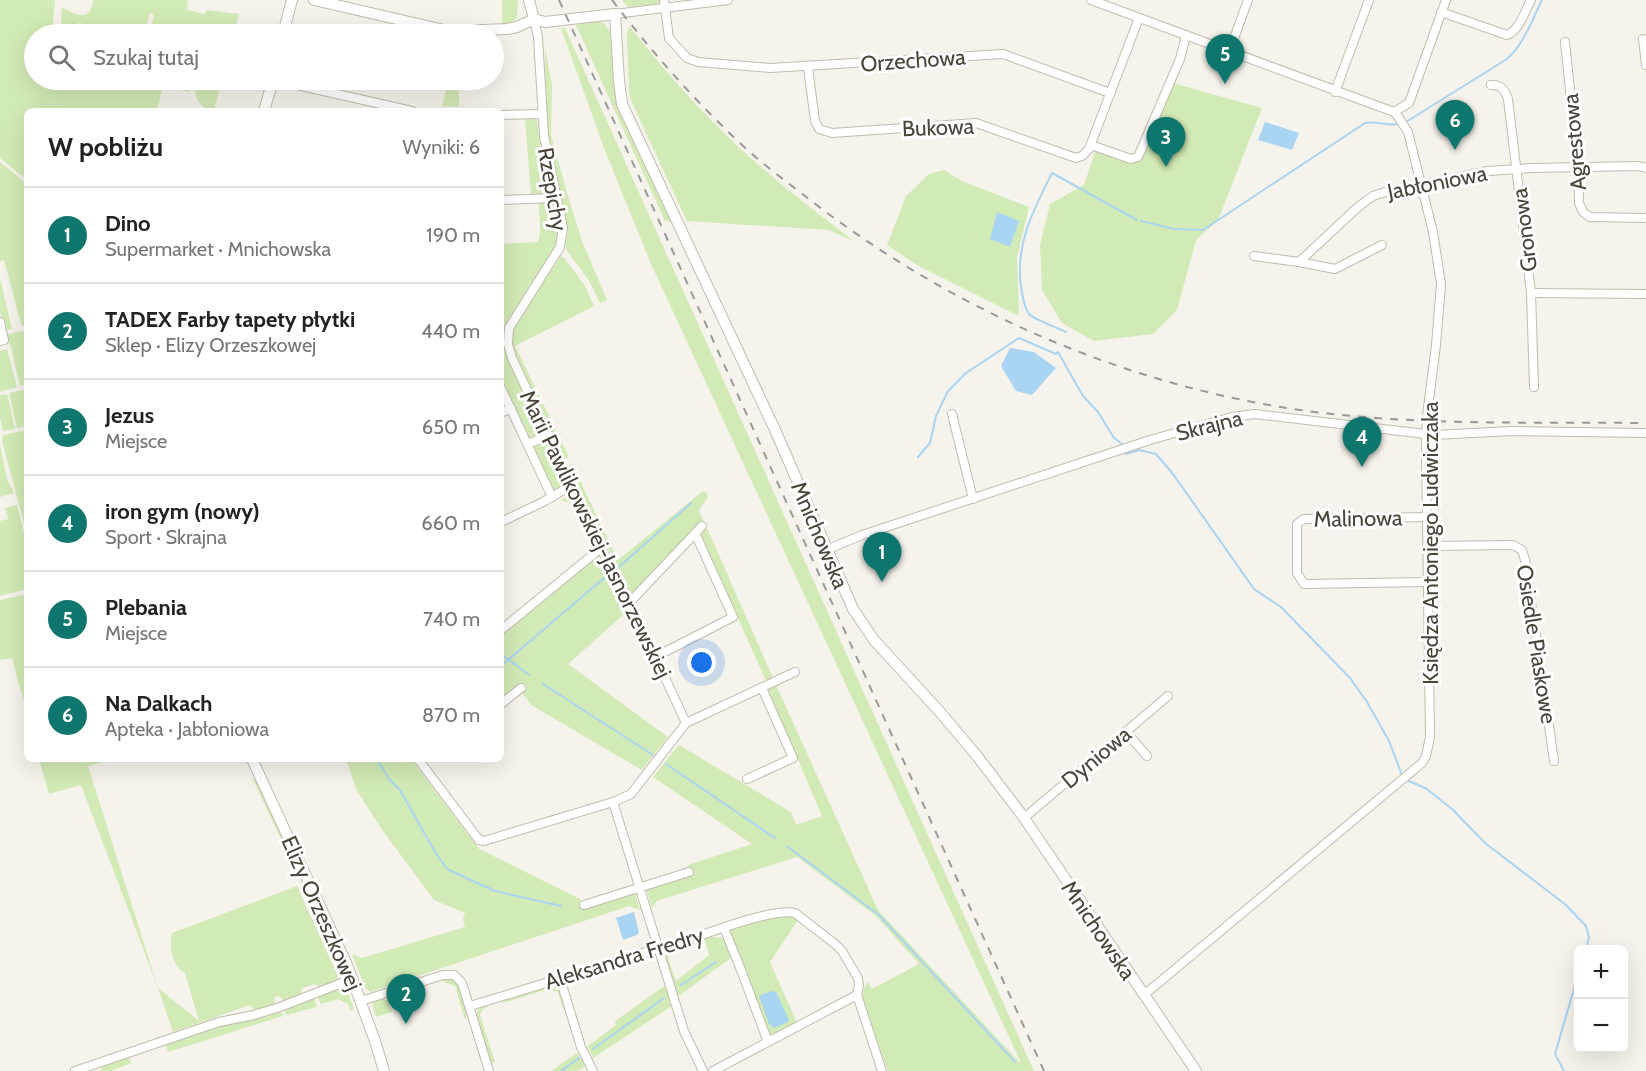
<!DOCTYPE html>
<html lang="pl">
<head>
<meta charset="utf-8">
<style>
	:root { --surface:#fff; --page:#f2f2f2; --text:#222; --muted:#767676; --line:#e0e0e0; --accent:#0f766e }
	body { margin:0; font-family:Cabin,sans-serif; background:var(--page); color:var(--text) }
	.controls { position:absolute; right:18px; bottom:18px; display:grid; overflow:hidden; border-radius:9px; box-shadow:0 6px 24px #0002 }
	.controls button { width:54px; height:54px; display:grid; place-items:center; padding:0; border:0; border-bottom:2px solid var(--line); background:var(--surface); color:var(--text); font:30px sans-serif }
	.you { position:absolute; left:702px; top:663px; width:21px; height:21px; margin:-15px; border:4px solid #fff; border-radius:50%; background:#1a73e8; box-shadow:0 0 0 9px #1a73e833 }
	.badge { display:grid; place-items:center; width:39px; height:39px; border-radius:50%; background:var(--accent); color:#fff; font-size:20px; font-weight:700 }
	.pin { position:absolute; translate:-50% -50px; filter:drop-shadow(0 2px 3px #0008) }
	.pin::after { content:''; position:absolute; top:32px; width:21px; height:18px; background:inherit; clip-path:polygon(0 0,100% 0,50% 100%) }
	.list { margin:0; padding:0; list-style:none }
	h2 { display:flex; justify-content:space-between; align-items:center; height:78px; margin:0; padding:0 24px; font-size:26px }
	h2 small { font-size:20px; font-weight:400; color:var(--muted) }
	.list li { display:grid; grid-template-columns:39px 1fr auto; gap:18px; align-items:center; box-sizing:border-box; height:96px; padding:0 24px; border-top:2px solid var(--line) }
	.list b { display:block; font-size:22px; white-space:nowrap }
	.list p { margin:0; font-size:20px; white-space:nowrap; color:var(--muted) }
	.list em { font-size:20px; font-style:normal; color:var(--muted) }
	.icon { flex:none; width:33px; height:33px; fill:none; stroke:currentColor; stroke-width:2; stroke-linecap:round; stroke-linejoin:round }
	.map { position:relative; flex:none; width:1646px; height:1071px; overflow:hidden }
	.search { position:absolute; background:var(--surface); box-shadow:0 6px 24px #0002; left:24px; top:24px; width:480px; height:66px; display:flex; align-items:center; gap:15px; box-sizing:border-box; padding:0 21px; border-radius:33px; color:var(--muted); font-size:22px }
	.panel { position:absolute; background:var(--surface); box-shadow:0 6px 24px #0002; left:24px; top:108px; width:480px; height:654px; border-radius:9px }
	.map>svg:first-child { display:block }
</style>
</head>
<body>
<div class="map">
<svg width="1646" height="1071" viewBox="0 0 1646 1071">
	<rect width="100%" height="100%" fill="#f6f3ec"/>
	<g fill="#d2eab5" fill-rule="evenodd">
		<path d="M0,0H55L52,34H34V80H67L113,85L130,80H186V82L189,83V92L163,85L157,111H27V180L0,158Z"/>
		<path d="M93,0H188L187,10L204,14L207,10L239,14L234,34H149L154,16L150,12L144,34H114V29L85,26V24L78,23L77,28L64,26V30L61,29L62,7C75,15 91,23 93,0Z"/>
		<path d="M502,0H518L517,18L512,22L502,25Z"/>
		<path d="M622,0H660V1L657,4L628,7Z"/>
		<path d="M593,21L604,23L610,32L614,84L673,222L665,221L576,25Z"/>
		<path d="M629,26C659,63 690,100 724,133C764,173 810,207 855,242L829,230L687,221L632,103L629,93L627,35Z"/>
		<path d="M561,28H565L1034,1071H888L862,998L864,988L868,982L872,989L919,964L877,917L797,857L657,901L652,908L646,888L691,874L688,865L752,844L653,777L679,745L791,812L796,825L822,816L768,689L776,685L878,910L1022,1065L651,264L604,148Z"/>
		<path d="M545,48L552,85L551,135L567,193L582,241L607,300L600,303L588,279L567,251L565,244L568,232L546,123Z"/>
		<path d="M194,80H229L226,88L220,87L214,111C195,106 196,96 194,80Z"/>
		<path d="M448,80H459V107L442,106Z"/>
		<path d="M1169,82L1262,108L1218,220L1196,240L1177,310L1153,334L1094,341L1062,323L1042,290L1040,245L1050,204L1084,185L1097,146L1134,159Z"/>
		<path d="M525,118H534L537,120L539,138L549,191L545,195H531Z"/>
		<path d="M0,162L27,184V325L22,327L4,260L0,261Z"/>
		<path d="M944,170L962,181L1029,207L1017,257L1019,316L917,265L887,245L906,196L929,174Z"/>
		<path d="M543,202H552L554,205L559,229L557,246L505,345L545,433L530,439L526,437L501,382V244L538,242L540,232L539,203Z"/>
		<path d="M561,256L564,258L584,284L594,306L515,346L569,457L563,459L515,359L511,345L513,327Z"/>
		<path d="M0,279L12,329L5,331L0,312Z"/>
		<path d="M27,330V384L20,386L11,348L5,335Z"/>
		<path d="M7,349L17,387L0,392V351Z"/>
		<path d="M27,389V426L17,428L9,393Z"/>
		<path d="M7,394L15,429L3,431L0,418V395Z"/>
		<path d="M27,430V534L2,441L3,435Z"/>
		<path d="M548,438L569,483L555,490H551L532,448L534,445Z"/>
		<path d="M0,445L7,479L14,493L0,497Z"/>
		<path d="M572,464L618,560L703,491L707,493L708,497L699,510L704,522L701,523L632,595L567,466Z"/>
		<path d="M572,495L596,546L587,553L590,544L570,503L560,500Z"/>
		<path d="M17,505L27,545V589L0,596V521L8,519L5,508Z"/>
		<path d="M707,528L773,678L766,681L700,533Z"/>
		<path d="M600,555L629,617L622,616L568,664L668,737L642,770L531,705L522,693L524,690L501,699V635Z"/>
		<path d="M27,594V713L12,658L0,660V600Z"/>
		<path d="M39,759H114L88,766L158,988L199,1021L185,973C172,967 169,945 172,933L297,886L338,976L337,983L321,988L315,984L302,988L301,995L283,1001L280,996L274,997L275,1004L272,1007L255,1011L250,1005L173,1032L158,988L81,785L49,794Z"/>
		<path d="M346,759H411L479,849L580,899L583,909L635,893L640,910L629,906L370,992L365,988L352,954L362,958L465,927L463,919L465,913L434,900L383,831L357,791Z"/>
		<path d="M257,778L306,882L302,884L253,780Z"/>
		<path d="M307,887L343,964L340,966L304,889Z"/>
		<path d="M781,915L795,917L798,920L770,962L797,1023L774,1035L768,1033L730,931L733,928Z"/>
		<path d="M704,936L723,938L731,958L680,995H676L664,952L666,950ZM705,940L709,955L676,981L668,958L672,951Z"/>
		<path d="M443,978H452C460,986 471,1010 465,1020L455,986L442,981Z"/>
		<path d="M548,985C561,986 562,995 565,1006L563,1009L558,992L548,989L503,1003L502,1001Z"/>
		<path d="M663,987H666L672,1006L593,1058L588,1046L616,1025L615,1021Z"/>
		<path d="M340,988L347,990L354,1009L351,1011L348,1004L338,999L321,1004L318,998L319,994Z"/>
		<path d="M312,997L314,998L317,1007L286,1015L285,1010Z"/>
		<path d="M381,999L387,1000L392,1012L376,1017L372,1004L374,1001Z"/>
		<path d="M487,1006L488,1007L483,1009L480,1015L495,1062L490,1064L476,1015L479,1008Z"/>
		<path d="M278,1012L282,1013L283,1016L168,1052L165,1043L219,1025L269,1016Z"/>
		<path d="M577,1053L585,1066L578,1071H551Z"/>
		<path d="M128,1055L131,1063L111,1071H101L102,1066Z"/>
	</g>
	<g fill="#a9d4f2">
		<path d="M1265,122L1299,133L1292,150L1258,140Z"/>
		<path d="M997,212L1019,221L1010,247L990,239Z"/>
		<path d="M1010,348L1034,352L1056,368L1032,395L1016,391L1001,366Z"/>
		<path d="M634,912L639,932L637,935L623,940L616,918Z"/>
		<path d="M772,991L776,992L789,1020L788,1022L774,1028L769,1024L759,996Z"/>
	</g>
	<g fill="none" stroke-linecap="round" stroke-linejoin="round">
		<g stroke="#a9d4f2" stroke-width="2">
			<path d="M1406,122L1507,59C1524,44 1532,20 1542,0"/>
			<path d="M1141,221L1174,229L1203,230L1365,123C1377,121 1387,126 1398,124"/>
			<path d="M1066,332C1058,328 1035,320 1029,314C1023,306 1023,296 1021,287C1015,244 1033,211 1052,173L1137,220"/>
			<path d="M1126,454L1139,450L1156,454L1173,474L1254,589L1281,607L1350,678L1367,702L1389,741L1402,775"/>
			<path d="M918,457L930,443L936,416L948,391L966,373L1019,338L1056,354L1058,352L1083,396L1098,412L1114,438L1122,444"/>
			<path d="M619,567L691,503"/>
			<path d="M501,654L529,675"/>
			<path d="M501,666L604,578"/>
			<path d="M543,684L653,755"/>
			<path d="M379,759V763L390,780L400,790L435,852L447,869L495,891L561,906"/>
			<path d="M666,764L775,838"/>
			<path d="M1409,781L1427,789L1452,809L1485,843L1566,905L1586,926L1589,937L1586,950"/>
			<path d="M788,847L879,915L1015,1062"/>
			<path d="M681,985L716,962"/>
			<path d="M593,1049L664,998"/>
			<path d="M561,1071L579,1058"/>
			<path d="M1564,1071L1555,1054L1578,975"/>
		</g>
		<g stroke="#c2bbae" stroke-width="10">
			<g id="minor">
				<path d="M664,0L669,38L687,58L698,62L770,68L1003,54L1110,93"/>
				<path d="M1091,0L1394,112L1399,118L1408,132L1433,232L1441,284L1436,345L1427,416L1426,446L1430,737L1426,756L1422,763L1144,995"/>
				<path d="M1441,12L1507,35C1519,31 1525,11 1531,0"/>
				<path d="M615,14L728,0"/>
				<path d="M534,19L538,37L544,136L563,228L560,247L509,328L508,344L512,358L601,548L630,602L686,723"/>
				<path d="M1643,39L1646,65"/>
				<path d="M1565,42L1578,167L1579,203L1583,212L1590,217L1646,218"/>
				<path d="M1229,52L1248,0"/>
				<path d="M808,67L815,121L819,129L832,133L976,123L1076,158L1082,156L1089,149L1139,18"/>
				<path d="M275,80L412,111"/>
				<path d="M1491,85C1501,84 1505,90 1508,99L1531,293L1534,387"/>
				<path d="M1335,92L1369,0"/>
				<path d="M1394,112L1409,103L1446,0"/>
				<path d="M501,115L542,114"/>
				<path d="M1091,145L1131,159L1138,157L1180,59L1186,36"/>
				<path d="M501,200L557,198"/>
				<path d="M1254,256L1299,262L1358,207L1373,196L1382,193L1488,171L1532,168L1639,166L1646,168"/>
				<path d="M1299,262L1335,269L1382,245"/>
				<path d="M1531,293L1646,294"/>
				<path d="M0,322L4,340L0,341"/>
				<path d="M501,388L552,497"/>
				<path d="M501,413L511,408"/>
				<path d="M952,414L973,499"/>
				<path d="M528,444L549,435"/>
				<path d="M1427,517L1304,519L1297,524V573L1304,584L1428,582"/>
				<path d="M501,522L543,502L572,485"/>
				<path d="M1427,546L1513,545L1522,550L1525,560L1554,761"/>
				<path d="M826,550L862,535L1150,440L1232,417L1255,414L1263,415L1434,435L1512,431L1646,433"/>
				<path d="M630,602L702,526"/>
				<path d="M501,630L601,548"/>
				<path d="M655,657L733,617L695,533"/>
				<path d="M501,704L521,688"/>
				<path d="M1126,732L1147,756"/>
				<path d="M418,759L479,840L484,841L613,802L631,794L686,723L795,672"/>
				<path d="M747,779L793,758L762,688"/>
				<path d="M613,802L684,1031L703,1071"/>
				<path d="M1024,818L1168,696"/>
				<path d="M584,905L689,872"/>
				<path d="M724,928L741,970L768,1042"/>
				<path d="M560,978L581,1047L593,1071"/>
				<path d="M361,1001L443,975H454L462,983L489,1071"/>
				<path d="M470,1006C547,983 624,958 702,935C722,928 776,908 795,913L835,944L842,951L858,978L859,985L857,995L882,1071"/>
				<path d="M75,1071L219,1022L254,1015L280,1007L352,979"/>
				<path d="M713,1071L857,995"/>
			</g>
		</g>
		<g stroke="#c2bbae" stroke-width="12">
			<g id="tertiary">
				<path d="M314,0L444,30L459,31L507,29L517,27L534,19L545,22L615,14L619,81L622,104L776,432L853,609L874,640L940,712L977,756L1022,815L1196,1071"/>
				<path d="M529,0L534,19"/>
				<path d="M283,34L292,0"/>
				<path d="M264,111L273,80"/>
				<path d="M252,759L347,965L375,1041L384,1071"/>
			</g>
		</g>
		<use href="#minor" stroke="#fff" stroke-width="8"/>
		<use href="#tertiary" stroke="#fff" stroke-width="10"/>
		<g stroke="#9a9a9a" stroke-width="2" stroke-dasharray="8 8" stroke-linecap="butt">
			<path d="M559,0L1044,1071"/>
			<path d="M612,0C651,51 694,100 741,144C761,163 783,179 805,196C948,308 1120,384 1300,410C1414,426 1531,422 1646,423"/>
		</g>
	</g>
	<g text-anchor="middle" stroke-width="6" stroke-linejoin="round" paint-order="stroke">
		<g font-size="22" fill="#4b4439" stroke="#fff">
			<text transform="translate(913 60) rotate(-4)" y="8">Orzechowa</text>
			<text transform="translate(938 127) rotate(-2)" y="8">Bukowa</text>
			<text transform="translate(1574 142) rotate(-95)" y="8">Agrestowa</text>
			<text transform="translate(1437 182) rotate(-11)" y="8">Jabłoniowa</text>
			<text transform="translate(553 189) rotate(80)" y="8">Rzepichy</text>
			<text transform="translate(1524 230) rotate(-97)" y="8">Gronowa</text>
			<text transform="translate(1209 425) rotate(-14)" y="8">Skrajna</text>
			<text transform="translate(1358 518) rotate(-1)" y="8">Malinowa</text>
			<text transform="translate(596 534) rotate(64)" y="8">Marii Pawlikowskiej-Jasnorzewskiej</text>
			<text transform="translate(820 535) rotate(67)" y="8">Mnichowska</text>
			<text transform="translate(1430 543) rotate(-90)" y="8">Księdza Antoniego Ludwiczaka</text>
			<text transform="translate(1537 644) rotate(81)" y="8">Osiedle Piaskowe</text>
			<text transform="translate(1096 757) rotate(-40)" y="8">Dyniowa</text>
			<text transform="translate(322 913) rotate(66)" y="8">Elizy Orzeszkowej</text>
			<text transform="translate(1099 930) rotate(56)" y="8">Mnichowska</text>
			<text transform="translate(624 958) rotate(-17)" y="8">Aleksandra Fredry</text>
		</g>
	</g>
</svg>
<div class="controls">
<button>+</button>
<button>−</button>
</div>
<div class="you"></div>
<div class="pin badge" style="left:882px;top:582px">1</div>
<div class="pin badge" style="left:406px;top:1024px">2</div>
<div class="pin badge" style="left:1166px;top:167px">3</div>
<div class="pin badge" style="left:1362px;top:467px">4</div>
<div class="pin badge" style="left:1225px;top:84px">5</div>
<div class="pin badge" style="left:1455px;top:150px">6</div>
<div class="search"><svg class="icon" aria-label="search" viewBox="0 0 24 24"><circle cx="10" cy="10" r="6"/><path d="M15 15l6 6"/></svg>Szukaj tutaj</div>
<section class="panel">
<h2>W pobliżu<small>Wyniki: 6</small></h2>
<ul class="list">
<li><span class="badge">1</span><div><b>Dino</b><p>Supermarket · Mnichowska</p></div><em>190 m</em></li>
<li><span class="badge">2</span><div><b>TADEX Farby tapety płytki</b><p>Sklep · Elizy Orzeszkowej</p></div><em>440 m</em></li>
<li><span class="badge">3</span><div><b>Jezus</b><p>Miejsce</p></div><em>650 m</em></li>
<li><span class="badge">4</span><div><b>iron gym (nowy)</b><p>Sport · Skrajna</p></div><em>660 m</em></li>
<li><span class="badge">5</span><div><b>Plebania</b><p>Miejsce</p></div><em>740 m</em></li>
<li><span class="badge">6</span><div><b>Na Dalkach</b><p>Apteka · Jabłoniowa</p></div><em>870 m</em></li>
</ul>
</section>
</div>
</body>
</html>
